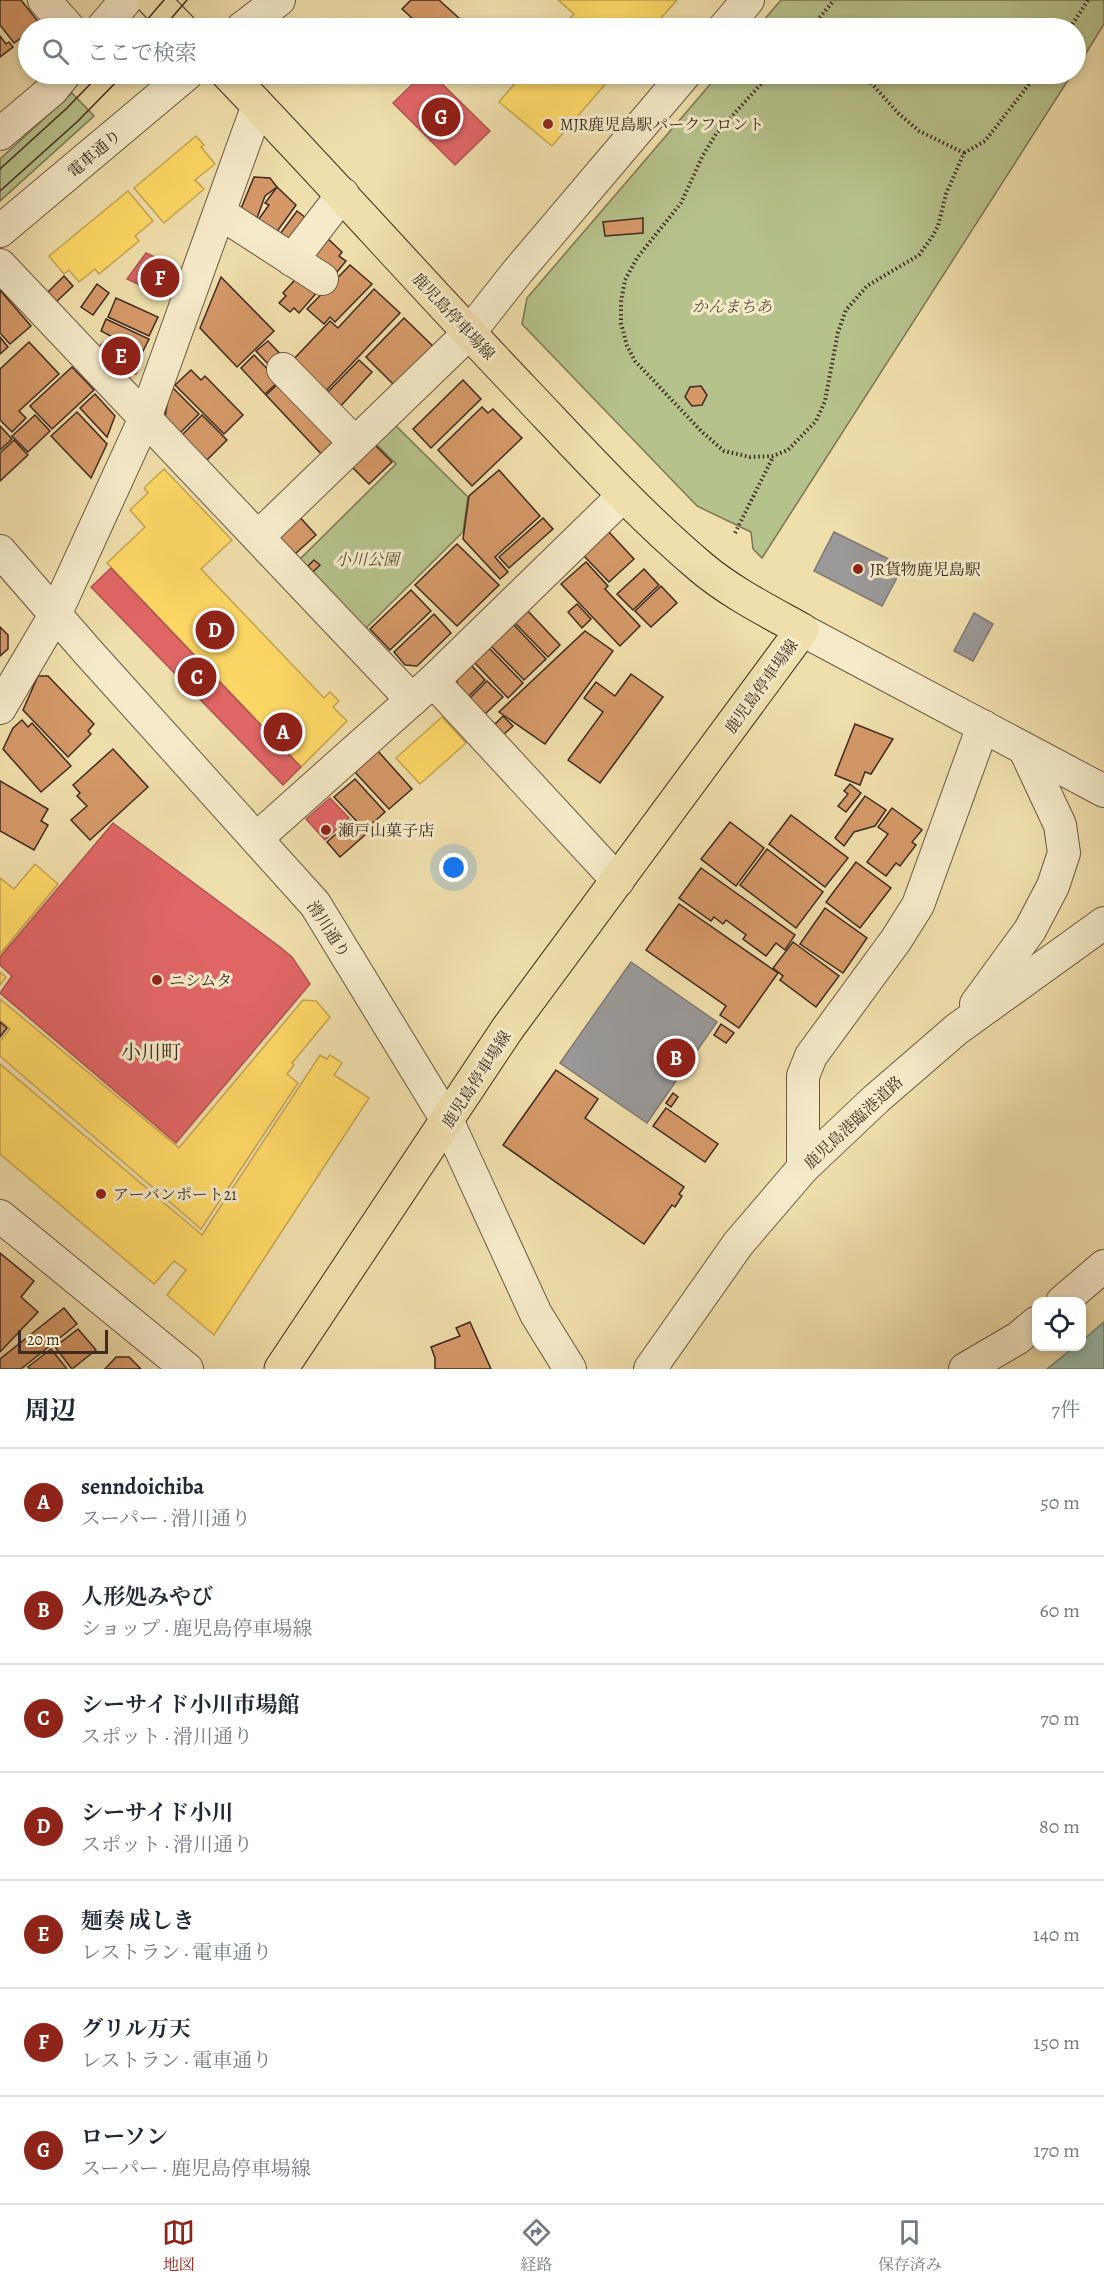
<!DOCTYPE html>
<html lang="ja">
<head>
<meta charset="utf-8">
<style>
	:root { --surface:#fff; --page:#f6f6f7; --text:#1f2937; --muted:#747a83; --line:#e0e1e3; --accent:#8f2418 }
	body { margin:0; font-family:Alegreya,"Noto Serif JP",serif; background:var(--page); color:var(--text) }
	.controls { position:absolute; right:18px; bottom:18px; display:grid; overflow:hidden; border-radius:12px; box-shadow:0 3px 9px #0003 }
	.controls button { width:54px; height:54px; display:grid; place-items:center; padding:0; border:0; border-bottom:2px solid var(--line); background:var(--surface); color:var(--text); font:30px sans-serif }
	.scale { position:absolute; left:18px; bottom:15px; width:90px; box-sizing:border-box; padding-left:6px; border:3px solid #3e2a21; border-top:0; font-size:16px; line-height:21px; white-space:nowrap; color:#3e2a21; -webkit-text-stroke:4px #f5eac9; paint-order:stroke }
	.you { position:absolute; left:454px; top:868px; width:21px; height:21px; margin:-15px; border:4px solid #fff; border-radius:50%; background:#1a73e8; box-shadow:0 0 0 9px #1a73e833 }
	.badge { display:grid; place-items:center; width:39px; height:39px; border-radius:50%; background:var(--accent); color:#fff; font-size:20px; font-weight:700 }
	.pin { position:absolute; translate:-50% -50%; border:3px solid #fff; box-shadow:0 2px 6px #0006 }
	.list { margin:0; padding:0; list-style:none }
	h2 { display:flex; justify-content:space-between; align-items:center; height:78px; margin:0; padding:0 24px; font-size:26px }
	h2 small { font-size:20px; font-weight:400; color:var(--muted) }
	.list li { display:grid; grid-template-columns:39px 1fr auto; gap:18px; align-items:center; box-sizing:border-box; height:108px; padding:0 24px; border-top:2px solid var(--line) }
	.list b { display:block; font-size:22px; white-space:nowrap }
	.list p { margin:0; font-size:20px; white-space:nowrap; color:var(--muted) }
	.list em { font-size:20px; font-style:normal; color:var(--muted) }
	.icon { flex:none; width:33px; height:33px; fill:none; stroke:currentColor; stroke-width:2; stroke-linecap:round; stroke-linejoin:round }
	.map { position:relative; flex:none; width:1104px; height:1369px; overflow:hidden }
	.search { position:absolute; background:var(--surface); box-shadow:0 3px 9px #0003; left:18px; right:18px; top:18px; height:66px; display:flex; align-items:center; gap:15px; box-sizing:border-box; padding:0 21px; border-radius:33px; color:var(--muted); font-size:22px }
	.sheet { height:834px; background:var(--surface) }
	nav { display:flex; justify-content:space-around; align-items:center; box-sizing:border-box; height:84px; border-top:2px solid var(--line); background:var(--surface); font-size:16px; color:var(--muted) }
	nav a { display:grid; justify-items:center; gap:3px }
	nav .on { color:var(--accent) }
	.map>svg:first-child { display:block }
</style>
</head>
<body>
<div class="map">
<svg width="1104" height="1369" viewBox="0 0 1104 1369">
	<rect width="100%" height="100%" fill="#efdfac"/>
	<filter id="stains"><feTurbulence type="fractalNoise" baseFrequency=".00333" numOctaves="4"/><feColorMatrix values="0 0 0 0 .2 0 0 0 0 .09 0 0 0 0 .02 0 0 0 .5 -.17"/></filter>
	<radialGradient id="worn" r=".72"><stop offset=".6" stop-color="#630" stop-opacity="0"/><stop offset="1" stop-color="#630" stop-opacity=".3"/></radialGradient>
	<g fill="#b6c28c" stroke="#7a7656" stroke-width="1.5">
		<path d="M781,0H1104V24L1076,69V28H757Z"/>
		<path d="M719,74H1072L762,558L753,549L751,532L697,506L522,324L527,298Z"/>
		<path d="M72,93L94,116L0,201V159Z"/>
		<path d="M393,423L468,497L463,532L365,629L297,562L396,464L374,442Z"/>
	</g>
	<path fill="#9abdab" stroke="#758274" stroke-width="1.5" d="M1104,1322V1369H1047L1074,1347L1082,1346V1341Z"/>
	<g fill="#ffd966" stroke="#c5a451" stroke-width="1.5">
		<path d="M558,0H677L652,28H561L574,14Z"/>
		<path d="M523,74H614L552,146L499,102Z"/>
		<path d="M196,136L204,145L201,147L215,164L195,180L204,189L164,223L134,188Z"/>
		<path d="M128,191L153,221L135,236L139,241L99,274L95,269L79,282L69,270L64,274L49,256Z"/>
		<path d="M164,469L232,540L201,569L324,698L330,692L339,701L333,707L347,721L301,767L107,563L145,527L130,510L148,493L144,488Z"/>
		<path d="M442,717L466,743L420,784L396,758Z"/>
		<path d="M35,864L58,884L0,954V878L14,889Z"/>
		<path d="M0,972L6,977L0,985Z"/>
		<path d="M0,999L179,1148L303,1000L316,1001L330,1017L292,1063L294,1065L287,1074L298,1083L201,1229L0,1056V1041L10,1029L0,1020Z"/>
		<path d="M320,1055L327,1059L330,1055L342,1063L334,1075L369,1098L214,1335L167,1295L186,1270L174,1261L154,1284L0,1154V1064L202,1235Z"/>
	</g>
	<g fill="#e06666" stroke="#af5451" stroke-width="1.5">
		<path d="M423,74H432L490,131L455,165L393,103Z"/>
		<path d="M146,253L179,268L166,297L127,279Z"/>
		<path d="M110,340L142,359L136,374L124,375L97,348L104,342L107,344Z"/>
		<path d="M111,568L301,767L283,785L91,587Z"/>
		<path d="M330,798L349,818L325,840L306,819Z"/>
		<path d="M113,823L280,947L292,957L310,984L176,1143L0,993L12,976L0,965V957Z"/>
	</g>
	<g fill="#999" stroke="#7e7875" stroke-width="1.5">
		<path d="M834,532L903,566L882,606L814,571Z"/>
		<path d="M974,613L993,624L973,661L954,651Z"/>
		<path d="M631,962L717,1022L647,1123L560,1063Z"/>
	</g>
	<g fill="#d59969" stroke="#3e2a21" stroke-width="1.5">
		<path d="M0,0H21L40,24L34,28H28V33L14,43L0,25Z"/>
		<path d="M411,0H439L470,28H423L402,9Z"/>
		<path d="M0,36L6,44L9,42L13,47L0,57Z"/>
		<path d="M254,177L270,178L277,187L265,196L257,218L240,211Z"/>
		<path d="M277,187L296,205L276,233L258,220L269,205L265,203Z"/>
		<path d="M297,211L311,222L292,249L277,238Z"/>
		<path d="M643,218V233L605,236L603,222Z"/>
		<path d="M324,235L342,252L339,256L346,261L333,277L307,258Z"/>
		<path d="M350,265L372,284L335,322L330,317L324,324L307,309Z"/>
		<path d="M301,273L319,290L299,313L294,308L290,312L279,303L286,296L283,293Z"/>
		<path d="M64,276L73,286L55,303L46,294Z"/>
		<path d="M221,277L274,331L237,367L200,328Z"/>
		<path d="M97,284L109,293L93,315L81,307Z"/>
		<path d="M374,289L400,313L323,394L290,363L330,321L338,328Z"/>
		<path d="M0,290L31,326L10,344L0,333Z"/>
		<path d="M116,298L158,317L149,336L108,317Z"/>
		<path d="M404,318L437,350L398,389L366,357Z"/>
		<path d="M106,319L149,339L142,353L101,331Z"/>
		<path d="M0,337L8,347L0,354Z"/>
		<path d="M268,341L288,362L269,365L256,351Z"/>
		<path d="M29,342L59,374L19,411L26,418L12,432L0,420V369Z"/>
		<path d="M254,355L279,381L265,394L241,368Z"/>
		<path d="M359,360L372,372L338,409L324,396Z"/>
		<path d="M72,367L94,390L52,429L30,406Z"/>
		<path d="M191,370L201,380L205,376L243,415L224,434L175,385Z"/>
		<path d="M463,380L481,399L431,448L413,429Z"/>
		<path d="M281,381L339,443L324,457L266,395Z"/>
		<path d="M701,386L707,395L702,405L692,406L685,397L690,387Z"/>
		<path d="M173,388L199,414L180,433L165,418L169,392Z"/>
		<path d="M95,394L115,416L107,437L80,408Z"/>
		<path d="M482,407L488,413L493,409L522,438L472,486L438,450Z"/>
		<path d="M77,412L107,444L91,478L51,436Z"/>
		<path d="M35,415L50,431L28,452L12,436Z"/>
		<path d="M202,415L227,440L206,461L181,436Z"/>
		<path d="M0,426L12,439L0,450Z"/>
		<path d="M14,440L28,455L0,481V453Z"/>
		<path d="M373,443L392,462L369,484L350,465Z"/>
		<path d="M499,470L540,516L495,557L508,572L500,579L463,539L469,496Z"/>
		<path d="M297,514L316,535L294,555L279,539V531Z"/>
		<path d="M543,518L553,529L509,568L499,557Z"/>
		<path d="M608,531L634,559L609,582L583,555Z"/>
		<path d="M457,544L499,585L457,626L415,585Z"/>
		<path d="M314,560L320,565L313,572L308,566Z"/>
		<path d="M586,562L608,586L605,589L640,626L620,646L561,584Z"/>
		<path d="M644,569L659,585L633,610L617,594Z"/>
		<path d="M661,586L677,603L651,627L635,611Z"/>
		<path d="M411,590L431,611L390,650L370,629Z"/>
		<path d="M577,604L591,619L582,628L568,612Z"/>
		<path d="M527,610L560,645L548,657L514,622Z"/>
		<path d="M434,614L451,633L417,666L405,665L394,652Z"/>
		<path d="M513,624L546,659L524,680L490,645Z"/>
		<path d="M0,627L8,635V649L0,656Z"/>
		<path d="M585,631L613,651L545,744L499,712Z"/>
		<path d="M488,647L523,683L508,698L473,661Z"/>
		<path d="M468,662L485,680L468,697L457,686V673Z"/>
		<path d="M631,674L663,697L600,783L568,760L603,712L584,698L596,682L615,696Z"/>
		<path d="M38,676H48L94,724L88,731L91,734L68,757L23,710Z"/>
		<path d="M487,681L503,697L484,715L469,699Z"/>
		<path d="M503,716L513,726L502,736L493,726Z"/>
		<path d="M22,720L28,727L32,723L71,766L41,792L3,749L13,728Z"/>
		<path d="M855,724L893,739L871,774L865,772L860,785L835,775Z"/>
		<path d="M113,749L148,787L90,840L71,820L87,806L77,796L80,793L73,785Z"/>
		<path d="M377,750L412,789L389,809L354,771Z"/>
		<path d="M355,779L385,812L365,830L334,797Z"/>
		<path d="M0,781L48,809L41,821L48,825L34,850L0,831Z"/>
		<path d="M850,784L861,793L846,812L838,806L848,794L844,791Z"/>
		<path d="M865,796L886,810L875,826L854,832L844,846L835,838Z"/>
		<path d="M892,808L922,830L912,842L916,845L900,866L896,863L886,876L867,862L888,834L878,827Z"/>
		<path d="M791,815L848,858L825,887L769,844Z"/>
		<path d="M351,820L365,835L340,857L327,842Z"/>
		<path d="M730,822L764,848L736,886L701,859Z"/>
		<path d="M767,849L823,892L796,928L740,885Z"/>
		<path d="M856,862L891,888L860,928L826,902Z"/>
		<path d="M701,868L795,935L785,950L776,943L766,956L743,939L746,935L726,920L723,924L714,917L711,921L679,898Z"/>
		<path d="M679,904L778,973L739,1028L720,1015L726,1006L646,950Z"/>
		<path d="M825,908L867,938L843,973L800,944Z"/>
		<path d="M793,942L839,976L816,1007L780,980L783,976L773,968Z"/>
		<path d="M0,1022L7,1028L0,1037Z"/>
		<path d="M721,1024L734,1033L726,1043L714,1035Z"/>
		<path d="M556,1070L598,1099L585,1118L684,1187L679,1194L682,1196L675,1207L672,1205L644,1244L503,1145Z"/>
		<path d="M673,1093L678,1097L671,1107L666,1103Z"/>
		<path d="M666,1108L718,1144L705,1162L653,1126Z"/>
		<path d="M0,1253L34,1281L21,1297L38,1312L0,1352Z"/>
		<path d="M64,1308L77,1324L21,1369H0V1359Z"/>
		<path d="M470,1322L491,1369H435V1358L431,1347L460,1336L456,1328Z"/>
		<path d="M78,1329L96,1350L72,1369L55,1347Z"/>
		<path d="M51,1349L67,1369H30L28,1367Z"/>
		<path d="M116,1357H129L141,1369H105Z"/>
	</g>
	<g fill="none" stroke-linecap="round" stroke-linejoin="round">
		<g stroke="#6a5744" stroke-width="34">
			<g id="minor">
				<path d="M44,0L69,28"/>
				<path d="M102,28L126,0"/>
				<path d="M242,28L279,0"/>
				<path d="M724,28L748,0"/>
				<path d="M0,134L52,90L65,74"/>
				<path d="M220,213L322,279"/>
				<path d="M0,231L187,74"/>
				<path d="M292,260L343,194"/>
				<path d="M0,265L412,700"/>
				<path d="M283,369L355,443"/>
				<path d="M258,537L469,333L518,271L685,74"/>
				<path d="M0,551L88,652L315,904L448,1122L536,1314L570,1369"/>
				<path d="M802,630L1104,791"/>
				<path d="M433,681L618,881"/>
				<path d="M0,708L55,615L145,418L258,105"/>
				<path d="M257,838L433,681L624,495"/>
				<path d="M976,1004L1030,930L1053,886L1064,853L1060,825L1025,750"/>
				<path d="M803,1168V1076L811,1056L896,940L918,905L983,726"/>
				<path d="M0,1216L187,1369"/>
				<path d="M1062,1302L1104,1266"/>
				<path d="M650,1369L738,1244L803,1168L876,1099L957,1029L1104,923"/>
				<path d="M965,1369L1018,1338L1036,1323"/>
			</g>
		</g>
		<g stroke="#3e2a21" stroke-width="35">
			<g id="major">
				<path d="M153,0L180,28"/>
				<path d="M228,74C328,178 425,287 525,392C582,452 638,514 702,568C732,593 768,611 802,630L508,1028L281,1369"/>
			</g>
		</g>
		<g stroke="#3e2a21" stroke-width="4" stroke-dasharray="1.5 3" stroke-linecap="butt">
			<path d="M811,28L834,0"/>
			<path d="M1070,28L1088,0"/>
			<path d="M770,74L716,134L703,155L681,203L637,258L625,280L621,302V323L627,346L635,361L702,432L724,451L750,457L773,456L788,450L816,421L825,401L838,332L846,310L867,286L919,255L932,237L938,226L946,194L964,153L919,131L898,113L863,74"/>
			<path d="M964,153L985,141L1037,74"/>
			<path d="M735,533L773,457"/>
		</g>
		<use href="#minor" stroke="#f5eac9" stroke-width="32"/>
		<use href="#major" stroke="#efdfac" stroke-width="33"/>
		<g stroke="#3e2a21" stroke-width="1.5">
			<path d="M140,28L164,0"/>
			<path d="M163,28L187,0"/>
			<path d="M0,169L67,108L100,74"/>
			<path d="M0,191L78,121L124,74"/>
		</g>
	</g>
	<g fill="#8f2418" stroke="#f5eac9" stroke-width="2">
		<circle cx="548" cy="124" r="6"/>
		<circle cx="858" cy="569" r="6"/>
		<circle cx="326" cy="830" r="6"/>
		<circle cx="157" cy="980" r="6"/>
		<circle cx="101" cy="1194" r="6"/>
	</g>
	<g text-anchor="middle" stroke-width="6" stroke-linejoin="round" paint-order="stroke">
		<g font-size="16" fill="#3e2a21" stroke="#f5eac9" text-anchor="start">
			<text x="560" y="130">MJR鹿児島駅パークフロント</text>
			<text x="870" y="575">JR貨物鹿児島駅</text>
			<text x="338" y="836">瀬戸山菓子店</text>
			<text x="169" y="986">ニシムタ</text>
			<text x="113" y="1200">アーバンポート21</text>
		</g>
		<g font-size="16" fill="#3e2a21" stroke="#f5eac9">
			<text transform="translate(94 153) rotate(-40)" y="6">電車通り</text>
			<text transform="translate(454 316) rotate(47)" y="6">鹿児島停車場線</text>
			<text transform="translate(761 686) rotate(-54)" y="6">鹿児島停車場線</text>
			<text transform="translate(329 929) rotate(57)" y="6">滑川通り</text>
			<text transform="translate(476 1079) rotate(-57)" y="6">鹿児島停車場線</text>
			<text transform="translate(853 1122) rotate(-43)" y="6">鹿児島港臨港道路</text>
		</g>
		<g font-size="16" font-style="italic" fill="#5c503c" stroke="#f5eac9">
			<text x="732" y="312">かんまちあ</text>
			<text x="367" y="565">小川公園</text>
		</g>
		<g font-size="20" fill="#3e2a21" stroke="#f5eac9">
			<text x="151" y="1059">小川町</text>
		</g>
	</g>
	<rect width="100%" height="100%" filter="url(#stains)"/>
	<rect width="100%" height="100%" fill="url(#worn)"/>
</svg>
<div class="controls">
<button><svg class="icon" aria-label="locate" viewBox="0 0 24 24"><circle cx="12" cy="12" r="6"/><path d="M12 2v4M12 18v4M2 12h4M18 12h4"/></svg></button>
</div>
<div class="scale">20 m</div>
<div class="you"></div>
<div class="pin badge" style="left:283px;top:732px">A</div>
<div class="pin badge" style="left:676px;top:1058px">B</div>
<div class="pin badge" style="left:197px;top:677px">C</div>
<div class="pin badge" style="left:215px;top:630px">D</div>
<div class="pin badge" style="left:121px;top:356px">E</div>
<div class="pin badge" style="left:160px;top:278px">F</div>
<div class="pin badge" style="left:441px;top:117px">G</div>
<div class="search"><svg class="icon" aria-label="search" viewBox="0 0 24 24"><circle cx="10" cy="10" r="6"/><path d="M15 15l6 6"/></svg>ここで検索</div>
</div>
<section class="sheet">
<h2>周辺<small>7件</small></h2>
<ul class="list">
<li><span class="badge">A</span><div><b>senndoichiba</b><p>スーパー · 滑川通り</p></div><em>50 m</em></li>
<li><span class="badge">B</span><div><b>人形処みやび</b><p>ショップ · 鹿児島停車場線</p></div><em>60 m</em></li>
<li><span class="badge">C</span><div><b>シーサイド小川市場館</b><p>スポット · 滑川通り</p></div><em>70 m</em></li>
<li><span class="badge">D</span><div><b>シーサイド小川</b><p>スポット · 滑川通り</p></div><em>80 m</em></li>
<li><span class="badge">E</span><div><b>麺奏 成しき</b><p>レストラン · 電車通り</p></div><em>140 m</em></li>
<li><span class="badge">F</span><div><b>グリル万天</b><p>レストラン · 電車通り</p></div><em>150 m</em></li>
<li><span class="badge">G</span><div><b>ローソン</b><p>スーパー · 鹿児島停車場線</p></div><em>170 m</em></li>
</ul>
</section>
<nav>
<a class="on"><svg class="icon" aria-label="map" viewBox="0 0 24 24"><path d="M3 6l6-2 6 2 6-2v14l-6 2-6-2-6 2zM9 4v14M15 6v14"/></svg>地図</a>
<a><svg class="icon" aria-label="directions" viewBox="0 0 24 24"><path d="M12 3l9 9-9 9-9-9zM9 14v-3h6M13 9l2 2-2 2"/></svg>経路</a>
<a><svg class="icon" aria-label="saved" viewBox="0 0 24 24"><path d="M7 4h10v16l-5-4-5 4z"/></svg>保存済み</a>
</nav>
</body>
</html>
